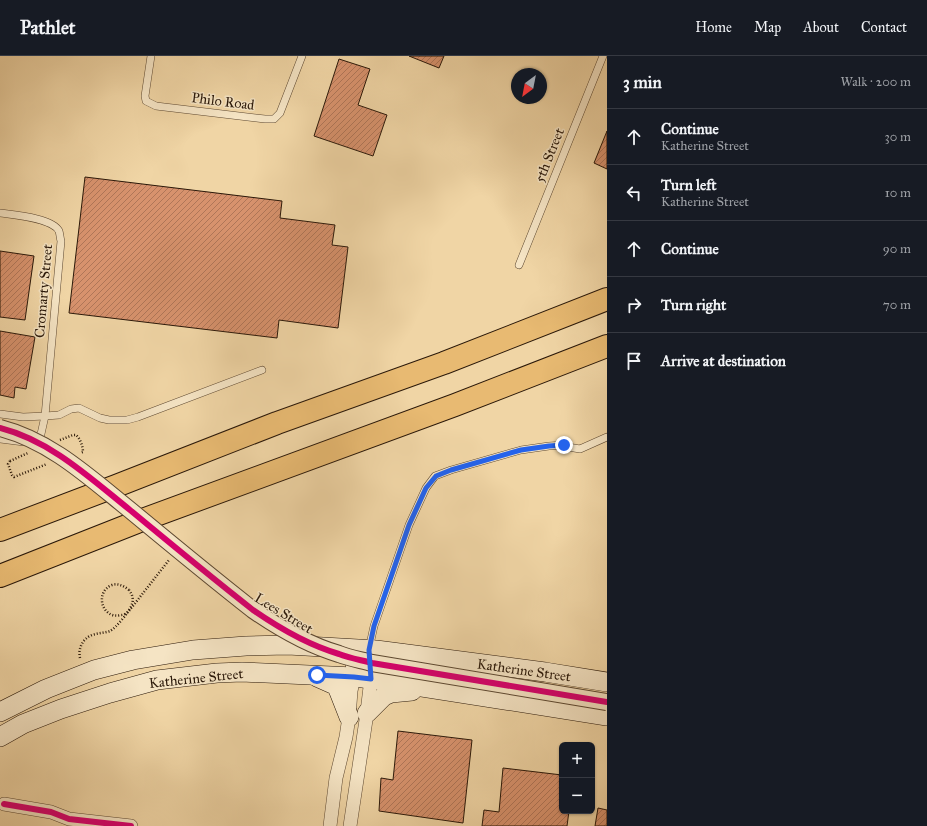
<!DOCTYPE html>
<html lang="en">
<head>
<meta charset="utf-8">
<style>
	:root { --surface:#171b24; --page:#20242c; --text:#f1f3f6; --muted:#9ea1a6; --line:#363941 }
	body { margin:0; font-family:"IM FELL Great Primer",serif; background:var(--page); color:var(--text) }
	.controls { position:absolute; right:12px; bottom:12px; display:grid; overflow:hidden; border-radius:6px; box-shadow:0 1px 3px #0004 }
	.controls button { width:36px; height:36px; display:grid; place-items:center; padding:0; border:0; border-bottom:1px solid var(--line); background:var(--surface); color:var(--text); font:20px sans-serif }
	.compass { position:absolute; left:511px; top:12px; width:36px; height:36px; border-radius:50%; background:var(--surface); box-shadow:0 1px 3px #0004; rotate:212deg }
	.stop { position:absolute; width:12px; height:12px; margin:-9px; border:3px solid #2563eb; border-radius:50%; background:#fff }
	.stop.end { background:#2563eb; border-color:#fff; box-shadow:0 1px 4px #0008 }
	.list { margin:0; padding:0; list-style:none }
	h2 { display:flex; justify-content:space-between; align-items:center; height:52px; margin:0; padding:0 16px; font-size:17px }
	h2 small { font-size:13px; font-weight:400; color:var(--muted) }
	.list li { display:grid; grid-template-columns:26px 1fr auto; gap:12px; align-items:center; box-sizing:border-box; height:56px; padding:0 16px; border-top:1px solid var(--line) }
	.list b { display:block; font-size:15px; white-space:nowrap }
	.list p { margin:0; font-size:13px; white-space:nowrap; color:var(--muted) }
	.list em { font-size:13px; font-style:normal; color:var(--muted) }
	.icon { flex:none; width:22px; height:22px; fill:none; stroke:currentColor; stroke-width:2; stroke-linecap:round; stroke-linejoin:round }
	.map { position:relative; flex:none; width:607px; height:770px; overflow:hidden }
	header { display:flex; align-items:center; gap:24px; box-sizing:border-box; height:56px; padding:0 20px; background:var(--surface); border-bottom:1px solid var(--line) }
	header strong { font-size:19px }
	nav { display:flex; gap:22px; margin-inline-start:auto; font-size:14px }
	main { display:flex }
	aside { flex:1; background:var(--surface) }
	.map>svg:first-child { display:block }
</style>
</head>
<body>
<header>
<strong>Pathlet</strong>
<nav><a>Home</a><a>Map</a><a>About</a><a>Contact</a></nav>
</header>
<main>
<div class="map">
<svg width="607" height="770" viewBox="0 0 607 770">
	<defs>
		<pattern id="building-hatch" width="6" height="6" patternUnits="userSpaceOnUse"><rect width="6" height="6" fill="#d7926d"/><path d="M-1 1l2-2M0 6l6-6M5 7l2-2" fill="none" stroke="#af7658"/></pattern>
	</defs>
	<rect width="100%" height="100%" fill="#f0d5a5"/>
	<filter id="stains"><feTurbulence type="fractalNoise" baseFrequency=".005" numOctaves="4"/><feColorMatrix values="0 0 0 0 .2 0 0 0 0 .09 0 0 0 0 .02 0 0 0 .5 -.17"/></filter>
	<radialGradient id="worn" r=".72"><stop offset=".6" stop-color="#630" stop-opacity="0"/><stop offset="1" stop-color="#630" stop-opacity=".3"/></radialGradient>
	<g fill="url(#building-hatch)" stroke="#2a1809">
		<path d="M409,0H444L439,12Z"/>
		<path d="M339,3L370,13L358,49L387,59L373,100L314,80Z"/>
		<path d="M607,75V113L594,107Z"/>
		<path d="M85,121L282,145L280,162L335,169L332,189L348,191L338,272L279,264L277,282L69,257Z"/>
		<path d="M0,195L34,200L25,264L0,261Z"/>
		<path d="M0,275L35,281L26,333L15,331L14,342L0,339Z"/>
		<path d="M398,675L472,684L463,767L379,755L381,722L393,724Z"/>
		<path d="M503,712L562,719V755H569L567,770H482L484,754L499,756Z"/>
		<path d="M598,752L607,754V770H595Z"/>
	</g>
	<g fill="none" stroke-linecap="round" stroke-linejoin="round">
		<g stroke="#5c4730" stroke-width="8">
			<g id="service">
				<path d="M151,0L145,40L146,45L156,50L265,63H274L280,57L302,0"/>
				<path d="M0,157C14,159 52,162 59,175C60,178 60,182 61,185L45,360L41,378L33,385"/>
				<path d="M519,209L603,0"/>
				<path d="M0,358L23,361L45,360L59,359L71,353L79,352L100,362L109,364H127L138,361L262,314"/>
				<path d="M0,383L24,386"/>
				<path d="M369,593L374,570L409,469L426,432L435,420L451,414L521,394L549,390L564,389L568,391L580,393L607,381"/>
			</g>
		</g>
		<g stroke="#5c4730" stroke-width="14">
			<g id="minor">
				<path d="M4,748L51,756L69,763L131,770"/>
				<path d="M330,770L336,722L346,681L349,661L351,635L354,621L350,593"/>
				<path d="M350,770L366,664L371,623L370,615"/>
			</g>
		</g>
		<g stroke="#2a1809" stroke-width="20">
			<g id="secondary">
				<path d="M317,621L335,629L338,633L349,661"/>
				<path d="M0,656L46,633L94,614L133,604L193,594L246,590L288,589L376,594L407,598L545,616L607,626"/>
				<path d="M367,657L384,640L391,637L412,635"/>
				<path d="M0,681L23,668L61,653L110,637L157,624L217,617L242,616L354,621L371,623L607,660"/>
			</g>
		</g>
		<g stroke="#2a1809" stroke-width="24">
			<g id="motorway">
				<path d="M0,474L116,430L277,367L444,307L607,243"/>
				<path d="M0,520L137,466L455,349L607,290"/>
			</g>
		</g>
		<g stroke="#2a1809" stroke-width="2.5" stroke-dasharray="1 2" stroke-linecap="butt">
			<path d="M60,384L73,379H76C80,382 83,391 83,396L80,397"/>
			<path d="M10,405L28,397"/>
			<path d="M80,602C78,593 82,583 92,579C98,577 104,577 110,575C116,572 130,555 132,548C134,543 132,538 129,534"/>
		</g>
		<use href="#service" stroke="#f5e4c4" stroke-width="7"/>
		<use href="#minor" stroke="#f5e4c4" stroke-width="13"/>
		<use href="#secondary" stroke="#f5e4c4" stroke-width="19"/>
		<use href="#motorway" stroke="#e8ba72" stroke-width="22"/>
		<g stroke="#5c4730" stroke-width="18" stroke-linecap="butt">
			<path id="tertiary-bridge" d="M0,372C51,385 90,422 130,454C171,488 211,521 253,554C279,572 308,589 339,598C349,602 361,604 372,607L607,646"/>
		</g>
		<g stroke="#2a1809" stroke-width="2.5" stroke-dasharray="1 2" stroke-linecap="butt">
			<path d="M10,405L8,408L12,419L14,421L47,408"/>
			<path d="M129,534C124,530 118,527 112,529C94,536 102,564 121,559C124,559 127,557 129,555L169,504"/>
		</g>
		<use href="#tertiary-bridge" stroke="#f5e4c4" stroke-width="16"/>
		<g stroke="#f5e4c4" stroke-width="8">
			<g id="cycleway">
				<path d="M0,372C51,385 90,422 130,454C171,488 211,521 253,554C279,572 308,589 339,598C349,602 361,604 372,607L607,646"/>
				<path d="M4,748L51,756L69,763L131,770"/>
			</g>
		</g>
		<use href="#cycleway" stroke="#d6006c" stroke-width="6"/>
	</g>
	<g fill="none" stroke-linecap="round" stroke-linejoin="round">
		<path stroke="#2563eb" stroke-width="5" d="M317,619L354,621L371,623L369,594L374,570L409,469L426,432L436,420L451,414L521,394L549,390L564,389"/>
	</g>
	<g text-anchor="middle" stroke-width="3" stroke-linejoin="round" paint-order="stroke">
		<g font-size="14" fill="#2a1809" stroke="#f5e4c4">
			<text transform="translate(223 45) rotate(7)" y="5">Philo Road</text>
			<text transform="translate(549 99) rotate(-68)" y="5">5th Street</text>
			<text transform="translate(43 235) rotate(-85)" y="5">Cromarty Street</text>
			<text transform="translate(284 557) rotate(31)" y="5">Lees Street</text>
			<text transform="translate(524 614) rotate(8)" y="5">Katherine Street</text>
			<text transform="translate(196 622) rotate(-6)" y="5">Katherine Street</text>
		</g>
	</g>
	<rect width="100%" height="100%" filter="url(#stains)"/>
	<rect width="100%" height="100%" fill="url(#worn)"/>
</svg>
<div class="controls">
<button>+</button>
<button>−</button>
</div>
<svg class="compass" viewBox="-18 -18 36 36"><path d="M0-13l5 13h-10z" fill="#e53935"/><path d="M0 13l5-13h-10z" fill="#9ea1a6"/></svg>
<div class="stop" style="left:317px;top:619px"></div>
<div class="stop end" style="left:564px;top:389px"></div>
</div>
<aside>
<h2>3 min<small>Walk · 200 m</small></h2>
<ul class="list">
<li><svg class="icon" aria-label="ahead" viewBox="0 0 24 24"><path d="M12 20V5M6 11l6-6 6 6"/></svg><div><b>Continue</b><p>Katherine Street</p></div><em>30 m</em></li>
<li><svg class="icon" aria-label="left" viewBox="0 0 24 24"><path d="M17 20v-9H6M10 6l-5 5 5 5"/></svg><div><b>Turn left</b><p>Katherine Street</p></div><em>10 m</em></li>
<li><svg class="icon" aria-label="ahead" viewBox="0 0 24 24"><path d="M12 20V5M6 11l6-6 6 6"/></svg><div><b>Continue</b></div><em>90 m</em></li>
<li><svg class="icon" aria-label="right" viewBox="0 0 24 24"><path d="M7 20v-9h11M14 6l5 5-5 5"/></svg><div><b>Turn right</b></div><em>70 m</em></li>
<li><svg class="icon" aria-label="arrive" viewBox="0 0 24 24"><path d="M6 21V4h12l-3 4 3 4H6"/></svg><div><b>Arrive at destination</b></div></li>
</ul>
</aside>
</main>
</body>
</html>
